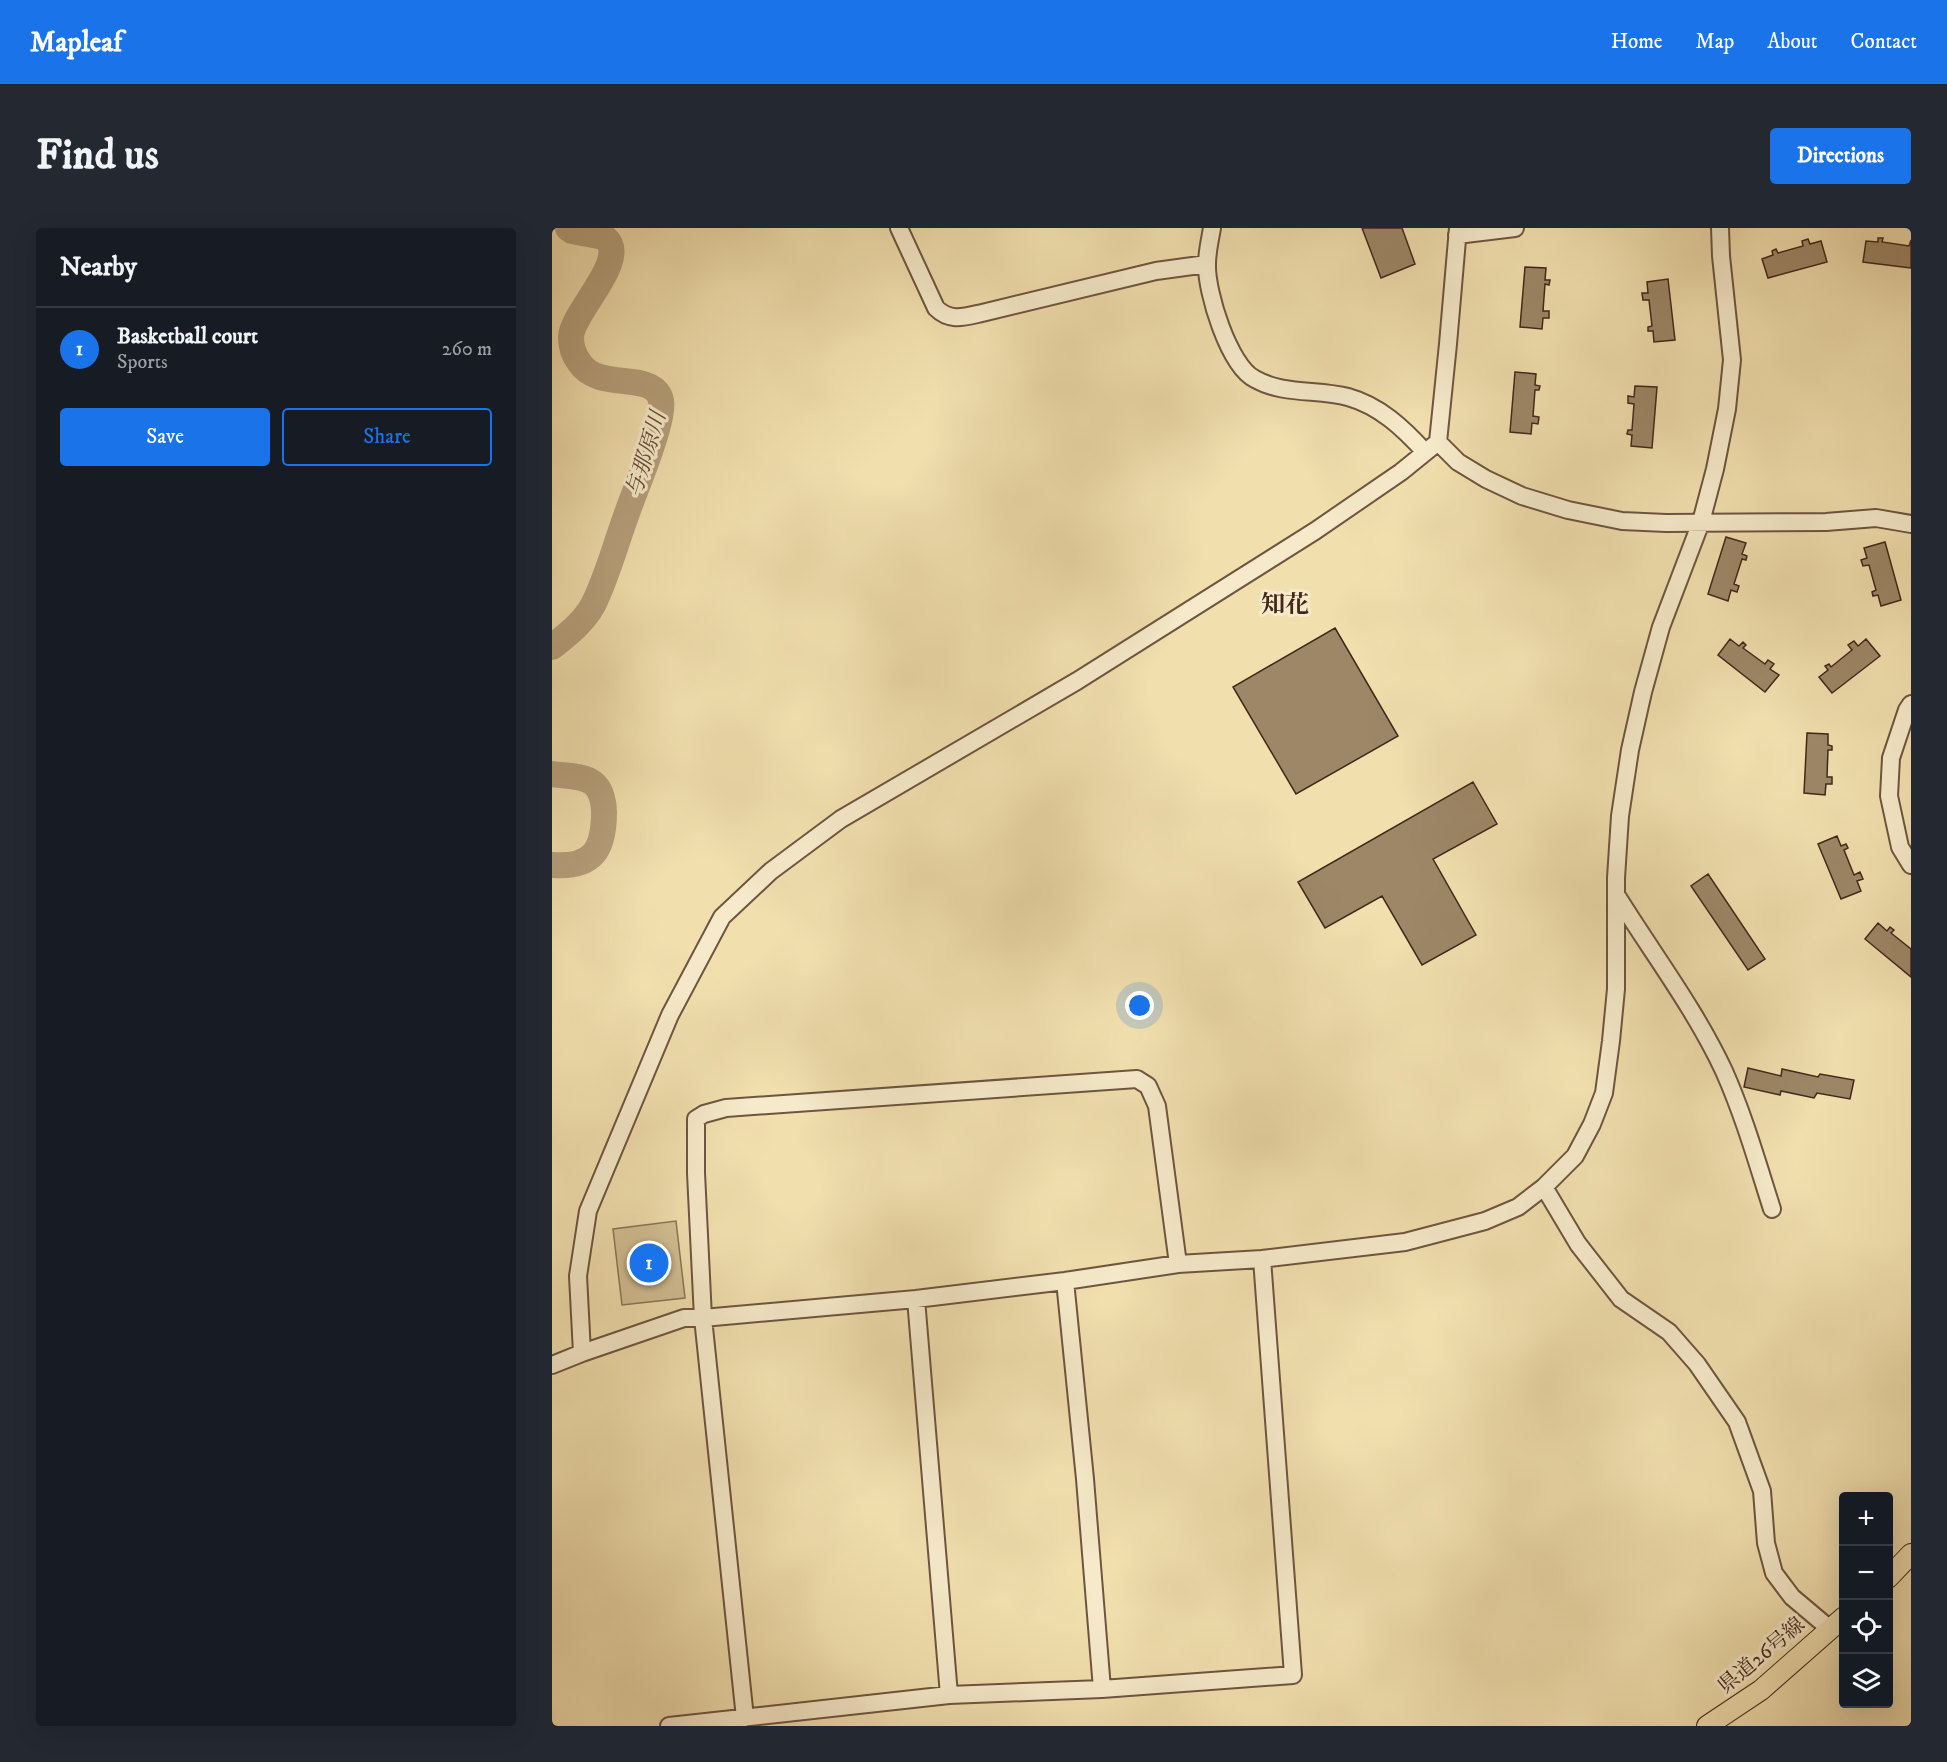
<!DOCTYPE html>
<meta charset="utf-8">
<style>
:root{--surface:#171b24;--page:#242831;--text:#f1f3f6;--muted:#9ea1a6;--line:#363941;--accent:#1a73e8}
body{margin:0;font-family:"IM FELL DW Pica","Noto Serif JP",serif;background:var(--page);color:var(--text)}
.controls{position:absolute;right:18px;bottom:18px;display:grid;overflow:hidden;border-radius:6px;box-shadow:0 6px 24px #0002}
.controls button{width:54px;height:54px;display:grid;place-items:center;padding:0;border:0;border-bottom:2px solid var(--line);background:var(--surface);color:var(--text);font:30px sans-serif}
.you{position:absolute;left:588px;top:778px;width:21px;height:21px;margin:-15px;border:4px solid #fff;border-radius:50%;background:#1a73e8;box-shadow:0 0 0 9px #1a73e833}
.badge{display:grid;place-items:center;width:39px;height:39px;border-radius:50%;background:var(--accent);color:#fff;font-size:20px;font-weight:700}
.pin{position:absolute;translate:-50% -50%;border:3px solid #fff;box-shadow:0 2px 6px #0006}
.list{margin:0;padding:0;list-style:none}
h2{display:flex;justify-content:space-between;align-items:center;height:78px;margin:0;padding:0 24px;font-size:26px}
h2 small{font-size:20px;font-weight:400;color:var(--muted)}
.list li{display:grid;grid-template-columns:39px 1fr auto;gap:18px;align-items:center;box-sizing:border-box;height:84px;padding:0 24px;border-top:2px solid var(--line)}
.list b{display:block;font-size:22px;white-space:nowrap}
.list p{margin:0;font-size:20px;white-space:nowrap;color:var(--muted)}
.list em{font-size:20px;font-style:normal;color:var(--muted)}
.actions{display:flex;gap:12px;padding:18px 24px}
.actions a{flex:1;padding:14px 0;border:2px solid var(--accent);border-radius:6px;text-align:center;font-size:21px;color:var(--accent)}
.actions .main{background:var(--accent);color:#fff}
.icon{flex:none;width:33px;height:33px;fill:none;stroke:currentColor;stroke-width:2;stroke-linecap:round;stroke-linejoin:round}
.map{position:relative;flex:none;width:1359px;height:1498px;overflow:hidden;border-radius:6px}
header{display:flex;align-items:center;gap:36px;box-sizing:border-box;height:84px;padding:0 30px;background:var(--accent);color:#fff}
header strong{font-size:28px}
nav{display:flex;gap:33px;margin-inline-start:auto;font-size:21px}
.intro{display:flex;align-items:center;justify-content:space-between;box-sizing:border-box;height:144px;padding:0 36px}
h1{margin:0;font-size:42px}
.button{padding:15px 27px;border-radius:6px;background:var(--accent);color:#fff;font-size:21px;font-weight:700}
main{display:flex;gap:36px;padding:0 36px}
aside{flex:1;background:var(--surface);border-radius:6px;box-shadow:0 6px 24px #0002}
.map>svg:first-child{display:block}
.green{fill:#d3c095;stroke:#8a7458;stroke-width:1.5}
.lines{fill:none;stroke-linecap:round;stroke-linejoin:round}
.river{stroke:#b6a07c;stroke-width:26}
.building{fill:#9d8767;stroke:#42271b;stroke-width:1.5}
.minor-casing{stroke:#6e5540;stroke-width:20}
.major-casing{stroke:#42271b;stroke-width:22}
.minor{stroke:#f6eaca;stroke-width:16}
.major{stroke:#f1dfae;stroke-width:20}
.labels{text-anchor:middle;stroke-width:6;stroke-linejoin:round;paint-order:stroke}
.street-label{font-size:21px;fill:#42271b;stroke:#f6eaca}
.water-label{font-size:22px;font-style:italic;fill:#654b38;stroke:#f6eaca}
.quarter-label{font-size:24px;font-weight:bold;fill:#42271b;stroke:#f6eaca}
</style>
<header>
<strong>Mapleaf</strong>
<nav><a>Home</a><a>Map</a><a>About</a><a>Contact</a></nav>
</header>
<div class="intro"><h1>Find us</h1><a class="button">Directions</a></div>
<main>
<aside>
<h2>Nearby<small></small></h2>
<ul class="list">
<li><span class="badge">1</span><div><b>Basketball court</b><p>Sports</p></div><em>260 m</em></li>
</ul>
<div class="actions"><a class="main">Save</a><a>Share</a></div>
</aside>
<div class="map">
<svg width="1359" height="1498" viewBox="0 0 1359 1498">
<rect width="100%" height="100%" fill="#f1dfae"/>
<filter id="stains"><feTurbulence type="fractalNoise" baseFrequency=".00333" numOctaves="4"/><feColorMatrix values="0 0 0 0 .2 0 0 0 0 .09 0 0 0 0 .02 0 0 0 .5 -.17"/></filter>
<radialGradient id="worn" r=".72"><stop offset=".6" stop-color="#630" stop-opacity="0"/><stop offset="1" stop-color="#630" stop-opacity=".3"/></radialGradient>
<path class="green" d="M124,993L133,1070L70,1077L61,1001Z"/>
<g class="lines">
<path class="river" d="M0,419C15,407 31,395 41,377C55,349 63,318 74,288C85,256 101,223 108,189C109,182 111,174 107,167C95,144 45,163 27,134C21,126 19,119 19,109C20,83 80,30 52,9L20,3L16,0
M0,546C12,548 31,547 41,555C49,561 52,574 52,584C52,622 41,640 0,637"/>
</g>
<path class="building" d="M810,0H850L863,36L829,50Z
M1326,10H1331L1330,14L1357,18L1359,12V40L1311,34L1314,13L1326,14Z
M1256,11L1258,16L1269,13L1275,34L1216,50L1210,31L1221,27L1220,23L1224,21L1226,25L1251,18L1250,13Z
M973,39L994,40L993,52H998L997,57L993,56L991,83H997V90H991L990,101L968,99Z
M1116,51L1123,112L1102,114L1101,103H1096V99L1100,98L1097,72H1091L1090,65H1096L1095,54Z
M963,144L984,146L983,157L988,158L987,162H983L981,188L987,189L986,196L980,195L979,206L958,204Z
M1083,158L1105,159L1100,220L1079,218L1080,207L1075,206L1076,202H1080L1082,176L1076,175V168L1082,169Z
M1174,309L1194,315L1190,326L1195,328L1194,332L1190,331L1182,356L1187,358L1185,364L1179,362L1176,373L1156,366Z
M1333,314L1349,372L1329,378L1326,367L1321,368L1320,364L1324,362L1317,337L1311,338L1309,332L1315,330L1312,320Z
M783,400L846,508L744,566L681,459Z
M1178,411L1187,418L1191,414L1194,417L1191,420L1213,436L1216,432L1222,436L1218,441L1227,447L1213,464L1166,427Z
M1314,411L1328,428L1280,465L1267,449L1276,442L1273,438L1277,436L1279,439L1300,422L1296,417L1302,413L1306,418Z
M1255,505L1276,506V517L1280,518V522H1276L1275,549H1280V556H1274L1273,567L1252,565Z
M921,554L945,596L881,631L924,707L870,737L830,668L773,700L746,654Z
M1285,608L1289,618L1294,616L1296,620L1292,622L1302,647L1308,644L1311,651L1305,653L1309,663L1289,671L1266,616Z
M1156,646L1213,731L1196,742L1139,658Z
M1326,695L1335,703L1338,699L1342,702L1339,705L1359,721V749L1313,711Z
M1196,840L1229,848L1230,841L1266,849L1268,846L1302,852L1298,871L1265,865L1262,870L1229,863L1228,867L1192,859Z"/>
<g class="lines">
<g class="minor-casing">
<path id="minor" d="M347,0L384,80C398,94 412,89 430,85L604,43L655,36
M660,0C658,12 655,24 655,36C654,64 677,138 703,151C731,167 766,161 796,169C828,178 851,200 873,224
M905,7L963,0
M886,214L906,234L934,251L970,268L1016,282L1070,293L1114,295L1274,294L1324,290L1359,296
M1359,476L1355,482L1339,530L1337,568L1348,619L1359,637
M1065,668C1101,726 1143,781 1172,843C1192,888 1205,934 1220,981
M992,959L1026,1016L1069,1071L1117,1104L1145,1136L1185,1194L1210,1263L1214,1315L1222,1345L1240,1369L1278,1401
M513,1053L533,1251L550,1461
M364,1071L397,1467
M30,1125L26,1048L36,983L118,787L170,689L219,643L289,591L525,453L763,303L849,244L886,214L896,116L906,0
M0,1137L30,1125L132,1090H151L364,1071L513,1053L626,1036L710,1031L853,1014L933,993L966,979L992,959L1023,928L1040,896L1052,865L1059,813L1064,761V650L1068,588L1078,522L1091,464L1109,399L1149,294L1163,241L1175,181L1180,132L1169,28L1168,0
M193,1490L151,1090L144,945V891L152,886L174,880L585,851L596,858L605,878L626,1036
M117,1498L397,1467L550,1461L741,1447L710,1031"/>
</g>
<g class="major-casing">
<path id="major" d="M1336,1350L1359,1326
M1155,1498L1209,1462L1292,1389"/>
</g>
<use href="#minor" class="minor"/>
<use href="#major" class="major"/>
</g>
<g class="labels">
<g class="street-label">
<text transform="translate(1209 1427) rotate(-40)" y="7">県道26号線</text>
</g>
<g class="water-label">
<text transform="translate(93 226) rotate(-73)" y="8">与那原川</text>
</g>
<g class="quarter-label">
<text x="733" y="384">知花</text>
</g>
</g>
<rect width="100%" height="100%" filter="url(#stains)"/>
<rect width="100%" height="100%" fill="url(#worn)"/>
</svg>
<div class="controls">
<button>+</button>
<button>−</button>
<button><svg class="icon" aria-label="locate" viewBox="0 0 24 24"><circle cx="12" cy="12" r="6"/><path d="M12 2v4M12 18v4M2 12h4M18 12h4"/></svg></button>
<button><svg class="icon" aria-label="layers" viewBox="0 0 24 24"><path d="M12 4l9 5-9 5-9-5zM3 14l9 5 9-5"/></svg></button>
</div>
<div class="you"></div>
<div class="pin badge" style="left:97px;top:1035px">1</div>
</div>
</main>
